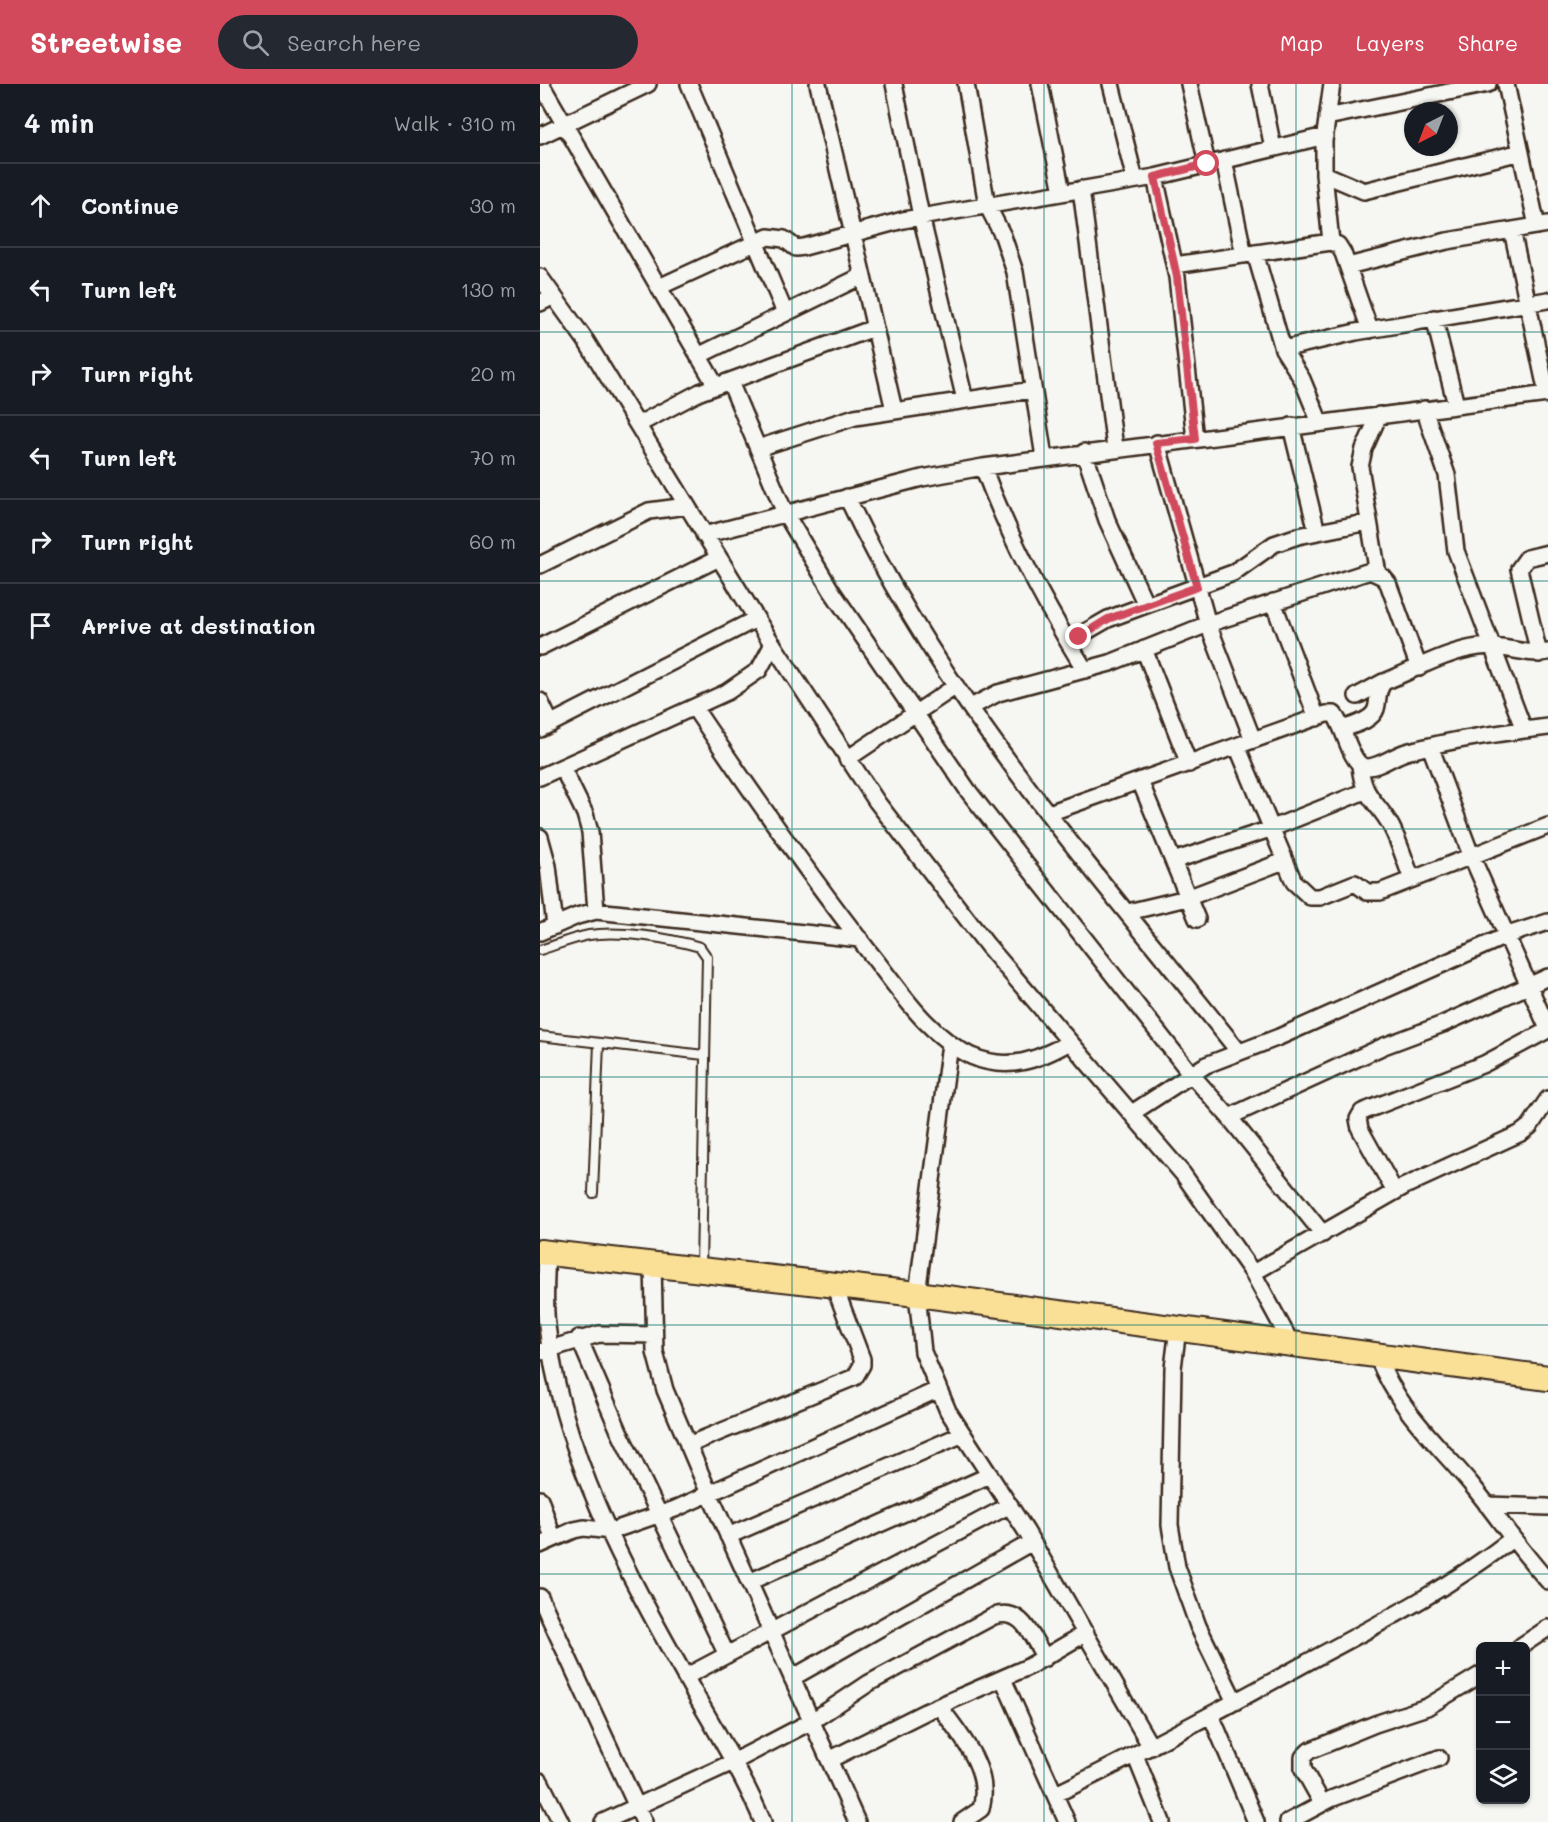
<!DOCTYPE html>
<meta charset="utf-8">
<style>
:root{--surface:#171b24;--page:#242831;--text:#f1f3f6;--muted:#9ea1a6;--line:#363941;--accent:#d1495b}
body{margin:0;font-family:Mali,sans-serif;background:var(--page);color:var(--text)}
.controls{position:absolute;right:18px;bottom:18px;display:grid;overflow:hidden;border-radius:9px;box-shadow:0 2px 4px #0004}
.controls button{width:54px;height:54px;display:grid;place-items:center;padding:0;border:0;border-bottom:2px solid var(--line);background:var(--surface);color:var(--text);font:30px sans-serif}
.compass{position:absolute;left:864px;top:18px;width:54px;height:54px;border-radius:50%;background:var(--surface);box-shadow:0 2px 4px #0004;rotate:222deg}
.stop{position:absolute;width:18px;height:18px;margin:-14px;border:4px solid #d1495b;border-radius:50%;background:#fff}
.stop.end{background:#d1495b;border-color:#fff;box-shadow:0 2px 6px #0008}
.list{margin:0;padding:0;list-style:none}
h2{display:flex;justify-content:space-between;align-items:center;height:78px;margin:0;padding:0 24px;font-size:26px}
h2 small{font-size:20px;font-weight:400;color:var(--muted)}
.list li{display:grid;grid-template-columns:39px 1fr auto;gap:18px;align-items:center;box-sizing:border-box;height:84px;padding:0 24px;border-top:2px solid var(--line)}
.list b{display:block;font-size:22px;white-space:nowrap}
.list em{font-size:20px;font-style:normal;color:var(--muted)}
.icon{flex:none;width:33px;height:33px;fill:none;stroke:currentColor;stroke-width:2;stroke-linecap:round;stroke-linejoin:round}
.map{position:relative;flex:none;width:1008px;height:1738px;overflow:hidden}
header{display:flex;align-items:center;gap:36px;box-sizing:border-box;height:84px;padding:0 30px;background:var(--accent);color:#fff}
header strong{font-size:28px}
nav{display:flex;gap:33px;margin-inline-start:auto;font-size:21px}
.search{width:420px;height:54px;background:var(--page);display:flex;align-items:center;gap:15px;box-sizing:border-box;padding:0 21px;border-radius:33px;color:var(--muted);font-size:22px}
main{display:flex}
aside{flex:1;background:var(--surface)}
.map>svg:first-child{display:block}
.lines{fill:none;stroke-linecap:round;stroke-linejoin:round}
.service-casing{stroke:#3b2a1e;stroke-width:12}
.minor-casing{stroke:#3b2a1e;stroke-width:20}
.trunk-casing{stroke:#3b2a1e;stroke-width:28}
.service{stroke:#f6f6f2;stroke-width:8}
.minor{stroke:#f6f6f2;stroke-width:15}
.trunk{stroke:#fadf96;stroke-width:24}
.route{stroke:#d1495b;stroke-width:8}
.grid{fill:none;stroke:#0f766e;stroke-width:1.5;stroke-opacity:0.55}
</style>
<header>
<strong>Streetwise</strong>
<div class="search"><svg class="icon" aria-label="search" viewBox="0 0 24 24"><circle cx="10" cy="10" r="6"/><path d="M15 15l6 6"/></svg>Search here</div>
<nav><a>Map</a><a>Layers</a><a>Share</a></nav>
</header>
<main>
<aside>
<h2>4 min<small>Walk · 310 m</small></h2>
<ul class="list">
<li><svg class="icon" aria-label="ahead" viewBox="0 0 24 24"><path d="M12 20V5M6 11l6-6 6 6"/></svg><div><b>Continue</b></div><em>30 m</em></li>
<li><svg class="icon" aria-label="left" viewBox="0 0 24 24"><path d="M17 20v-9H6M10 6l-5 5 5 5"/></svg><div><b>Turn left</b></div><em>130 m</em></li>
<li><svg class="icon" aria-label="right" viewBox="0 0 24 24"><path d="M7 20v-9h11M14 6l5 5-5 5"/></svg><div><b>Turn right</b></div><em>20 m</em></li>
<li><svg class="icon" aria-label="left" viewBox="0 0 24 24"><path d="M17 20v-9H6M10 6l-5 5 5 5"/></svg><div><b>Turn left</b></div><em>70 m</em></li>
<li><svg class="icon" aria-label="right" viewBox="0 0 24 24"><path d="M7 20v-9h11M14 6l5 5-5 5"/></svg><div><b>Turn right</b></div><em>60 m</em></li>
<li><svg class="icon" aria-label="arrive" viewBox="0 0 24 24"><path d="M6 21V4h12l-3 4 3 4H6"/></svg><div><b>Arrive at destination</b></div></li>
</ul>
</aside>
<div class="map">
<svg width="1008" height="1738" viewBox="0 0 1008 1738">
<rect width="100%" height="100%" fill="#f6f6f2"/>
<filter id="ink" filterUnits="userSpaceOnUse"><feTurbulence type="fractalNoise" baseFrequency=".0167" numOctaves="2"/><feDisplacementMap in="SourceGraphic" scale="12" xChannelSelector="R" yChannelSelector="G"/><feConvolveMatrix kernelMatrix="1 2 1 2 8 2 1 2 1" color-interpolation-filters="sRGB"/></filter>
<g filter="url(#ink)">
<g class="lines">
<g class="service-casing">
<path id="service" d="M0,866C16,861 33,854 49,851C80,846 129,854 160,863L167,873L161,1183
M0,952L164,971
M53,1109L59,959"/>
</g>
<g class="minor-casing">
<path id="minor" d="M1,0L176,302
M149,0L245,229
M278,0L354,326
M354,0L381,132L425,316
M426,0L447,121L463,152L475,188L504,373
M500,0L522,108
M571,0L595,96
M649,0L667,80
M720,0L733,64
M966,0L997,142
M787,33L948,0
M0,52L108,0
M684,76L704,171
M784,90L824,107L981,68
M615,93L637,193L655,355
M541,105L575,364
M972,146L1007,310
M791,158L784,90V57L792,0
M715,169L743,265L762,295L780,339
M635,181L791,158L798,161L803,169L830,246
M808,182L907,157L1008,140
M0,193L46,257L224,547L337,718L447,861L643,1090L713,1189L751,1259
M119,203L228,153L244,155L256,164L264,163L363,136L615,93L785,52
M0,219L14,212
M894,234L916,321
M743,265L816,248L1008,216
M158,272L322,192
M190,298L245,429L291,506L429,708L651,990L689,1033L783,1150
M884,325L907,391L916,467L984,646
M99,340L160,308L334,244
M751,342L777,448
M617,359L668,540L713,656
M218,364L315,333L492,306
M544,368L567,436L606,521
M443,383C469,454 505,521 545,586
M307,413C403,619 559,791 699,968
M164,451L382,394L443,383L1008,310
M0,481L109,427L147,422
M838,490L820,383L824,365L839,331
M733,518L777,634
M528,558L568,535L693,489L734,460L758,452L829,438
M0,563L179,474
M604,565L649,680
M999,570L979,485L987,474L1008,469
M817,612L843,598
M0,617L11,640
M431,623L458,609L570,579L668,540L830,487L843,493L848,499L879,584
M155,625C211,708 268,790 330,869C359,905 387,951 431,972C468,988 498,976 530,958
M0,645L216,535
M803,645C813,641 832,637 836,625C839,615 836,608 844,598C874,586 907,567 939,563C963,560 984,572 1008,568
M697,662L754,798L770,813H780L815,799L827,808H840L1008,742
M890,662L931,771L1008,945
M307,675L416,602
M820,681C823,715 837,716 851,742C860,759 865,778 872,795
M22,683L45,730L50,748L56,827
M0,693L187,608L219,586L233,560
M600,697L657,835
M509,729L786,630H794C804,642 810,677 823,682C835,687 854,671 866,668C913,655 960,649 1008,643
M0,753L8,782L15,842
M633,777L730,745L825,707
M588,828L647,814L744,777
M0,848L37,832L56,827L320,855
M410,960L377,1210L383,1268L408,1327L486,1447L611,1663
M592,1029L666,981L739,953L968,851L1008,838
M689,1033L844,962L903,940L1008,893
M855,1108L820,1045L818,1035L822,1028L944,980L1008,946
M7,1168C6,1193 4,1217 7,1241C20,1366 85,1486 146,1594C172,1641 202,1688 223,1738
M113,1180L115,1268L125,1306L165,1400L317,1738
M713,1189L865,1102L981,1049L990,1042L1008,1015
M638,1244L633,1284L630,1441L637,1483L658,1542L695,1618
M39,1254L79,1347L187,1571
M0,1268L59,1250L114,1251
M837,1272C860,1328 893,1355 931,1400C957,1432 980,1466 1008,1497
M148,1361L315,1293L322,1281V1275L294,1201
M0,1415L13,1454
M947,1421L1008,1423
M188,1452L423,1350
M0,1461L34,1446L44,1444L71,1447L135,1425L397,1306
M209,1498L450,1391
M0,1513L104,1738
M981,1562L1008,1544
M145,1593L470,1421
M252,1594L492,1458
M463,1595L527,1738
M399,1622C421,1652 452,1686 441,1725L422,1738
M671,1631L716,1738
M595,1671L622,1738
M289,1676L385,1628L488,1583L546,1549
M0,1697L21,1738
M516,1710C601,1669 684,1624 766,1579C837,1541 909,1504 972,1455
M782,1719L763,1685V1673L769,1667L835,1640L887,1623L940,1591
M63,1738L193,1678L272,1637L329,1599L454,1532C483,1523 491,1552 505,1574
M748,1738L791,1715L899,1674"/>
</g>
<g class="trunk-casing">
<path id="trunk" d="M0,1168L377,1210L1008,1294"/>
</g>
<use href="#service" class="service"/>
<use href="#minor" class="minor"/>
<use href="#trunk" class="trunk"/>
</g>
</g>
<g class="lines" filter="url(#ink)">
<path class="route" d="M539,553L568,535L657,503L616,359L655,355L637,193L615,93L667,80"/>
</g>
<path class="grid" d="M252,0V1738M504,0V1738M756,0V1738M0,248H1008M0,497H1008M0,745H1008M0,993H1008M0,1241H1008M0,1490H1008"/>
</svg>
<div class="controls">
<button>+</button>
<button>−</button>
<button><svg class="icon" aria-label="layers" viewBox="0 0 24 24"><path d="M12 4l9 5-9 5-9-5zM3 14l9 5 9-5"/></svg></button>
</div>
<svg class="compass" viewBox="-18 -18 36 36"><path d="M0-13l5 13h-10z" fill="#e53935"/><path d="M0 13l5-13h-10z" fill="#9ea1a6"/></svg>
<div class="stop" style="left:667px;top:80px"></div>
<div class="stop end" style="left:539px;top:553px"></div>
</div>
</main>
